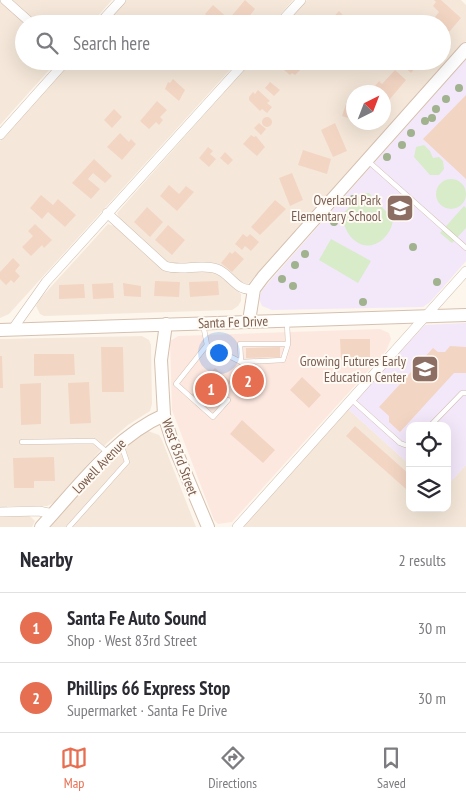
<!DOCTYPE html>
<meta charset="utf-8">
<style>
:root{--surface:#fff;--page:#f7f7f7;--text:#2b2b33;--muted:#7c7c81;--line:#e1e1e2;--accent:#e76f51}
body{margin:0;font-family:"PT Sans Narrow",sans-serif;background:var(--page);color:var(--text)}
.controls{position:absolute;right:15px;bottom:15px;display:grid;overflow:hidden;border-radius:10px;box-shadow:0 5px 20px #0002}
.controls button{width:45px;height:45px;display:grid;place-items:center;padding:0;border:0;border-bottom:1px solid var(--line);background:var(--surface);color:var(--text);font:25px sans-serif}
.compass{position:absolute;left:346px;top:85px;width:45px;height:45px;border-radius:50%;background:var(--surface);box-shadow:0 5px 20px #0002;rotate:42deg}
.you{position:absolute;left:218px;top:352px;width:18px;height:18px;margin:-12px;border:4px solid #fff;border-radius:50%;background:#1a73e8;box-shadow:0 0 0 8px #1a73e833}
.badge{display:grid;place-items:center;width:32px;height:32px;border-radius:50%;background:var(--accent);color:#fff;font-size:16px;font-weight:700}
.pin{position:absolute;translate:-50% -50%;border:2px solid #fff;box-shadow:0 1px 5px #0006}
.list{margin:0;padding:0;list-style:none}
h2{display:flex;justify-content:space-between;align-items:center;height:65px;margin:0;padding:0 20px;font-size:21px}
h2 small{font-size:16px;font-weight:400;color:var(--muted)}
.list li{display:grid;grid-template-columns:32px 1fr auto;gap:15px;align-items:center;box-sizing:border-box;height:70px;padding:0 20px;border-top:1px solid var(--line)}
.list b{display:block;font-size:19px;white-space:nowrap}
.list p{margin:0;font-size:16px;white-space:nowrap;color:var(--muted)}
.list em{font-size:16px;font-style:normal;color:var(--muted)}
.icon{flex:none;width:28px;height:28px;fill:none;stroke:currentColor;stroke-width:2;stroke-linecap:round;stroke-linejoin:round}
.map{position:relative;flex:none;width:466px;height:527px;overflow:hidden}
.search{position:absolute;background:var(--surface);box-shadow:0 5px 20px #0002;left:15px;right:15px;top:15px;height:55px;display:flex;align-items:center;gap:12px;box-sizing:border-box;padding:0 18px;border-radius:28px;color:var(--muted);font-size:19px}
.sheet{height:205px;background:var(--surface)}
nav{display:flex;justify-content:space-around;align-items:center;box-sizing:border-box;height:70px;border-top:1px solid var(--line);background:var(--surface);font-size:14px;color:var(--muted)}
nav a{display:grid;justify-items:center;gap:2px}
nav .on{color:var(--accent)}
.map>svg:first-child{display:block}
.residential{fill:#f5e8da;fill-rule:evenodd}
.commercial{fill:#fde8e0}
.education{fill:#f3e8fa}
.green{fill:#d8ecc9}
.building{fill:#f3d5c3}
.lines{fill:none;stroke-linecap:round;stroke-linejoin:round}
.lane-casing{stroke:#d1beb0;stroke-width:5.5}
.street-casing{stroke:#d1beb0;stroke-width:10}
.secondary-casing{stroke:#d6c0b0;stroke-width:14}
.lane{stroke:#fff;stroke-width:4.5}
.street{stroke:#fff;stroke-width:9}
.secondary{stroke:#fff;stroke-width:12}
.tree{fill:#a0b28e}
.labels{text-anchor:middle;stroke-width:4;stroke-linejoin:round;paint-order:stroke}
.education-label{font-size:14px;fill:#785e54;stroke:#fffaf3;text-anchor:end}
.street-label{font-size:14px;fill:#7a5c4d;stroke:#fffaf3}
</style>
<div class="map">
<svg width="466" height="527" viewBox="0 0 466 527">
<rect width="100%" height="100%" fill="#fdf6ec"/>
<path class="residential" d="M0,0H112L91,24H24V61H57L0,125Z
M126,0H293L272,24H105Z
M307,0H461L466,5V41L248,284H242L217,264L168,263L120,220L117,213L252,61H442V24H286ZM354,92H384V122H354Z
M72,61H238L9,314L0,318V141Z
M108,224L114,226L167,272H211L219,275L241,294V301L238,306L232,310L44,316L40,314L36,306L39,300Z
M142,336L149,340L151,345L152,404L150,411L128,425L107,443L53,503L47,506H7L8,515H28L32,518L35,521L32,527H0V339Z
M348,409L410,465V508H447V486L466,465V527H241Z
M148,431L159,435L162,440L196,527H49L117,452L142,433Z"/>
<path class="commercial" d="M380,329L389,333L391,339L386,351L232,522L218,524L214,520L172,410L170,341L178,336Z"/>
<path class="education" d="M466,59V261L430,302L423,307L272,310L262,306L259,299L262,290Z
M466,323V465L447,486V426H410V465L348,409L425,325Z"/>
<path class="green" d="M424,145L430,151L433,158L439,157L443,161L444,169L439,175H430L414,157L416,147Z
M436 194a15 15 0 1 1 30 0a15 15 0 1 1-30 0Z
M369,193L393,219C392,237 371,255 354,240C347,235 344,224 341,216L362,193Z
M464,206L466,208V228L452,243L440,233Z
M331,239L371,261L358,283L319,260Z"/>
<path class="building" d="M245,0L255,9L243,24H234L229,19Z
M434,0H441L461,18L449,32L435,17L439,12L433,6L436,2Z
M213,5L229,19L225,24H215L205,14Z
M339,11L349,21L347,24H317L323,17L329,22Z
M282,61H304L302,63L304,66L295,75L292,73L290,75L278,65Z
M405,61H421L411,73L402,65Z
M395,70L406,80L384,106V92L371,91L379,81L382,84Z
M173,79L185,90L179,101L165,89L168,82L170,83Z
M270,82L280,90L274,96L265,88Z
M258,90L270,101L267,103L272,107L267,113L262,109L260,111L249,100V97L253,92L255,94Z
M466,95V179L423,139Z
M157,101L167,110L160,117L163,120L159,125L156,122L149,129L140,121Z
M347,101L354,103V120L342,116Z
M114,109L122,117L112,128L104,120Z
M262 122a5 5 0 1 1 10 0a5 5 0 1 1-10 0Z
M259,123L266,129L261,135L254,128Z
M335,123L347,151L333,157L321,130Z
M120,133L129,142L131,139L136,144L122,160L107,147Z
M251,135L254,137L256,136L265,147L257,156L243,144Z
M208,147L213,151L210,154L216,159L209,167L199,158Z
M303,150L331,159L327,174L298,165Z
M225,152L233,160L228,165L220,158Z
M94,159L112,176L105,183L93,173L88,179L100,189L91,199L72,183Z
M292,173L303,200L290,206L279,178Z
M169,185L179,194L186,186L194,192L177,211L160,196Z
M41,195L53,205L58,199L76,215L65,227L48,212L42,219L30,208Z
M275,200L286,209L260,235L251,227Z
M147,207L163,222L150,237L134,222Z
M35,224L52,240L44,248L42,245L31,256L22,247L33,236L28,231Z
M168,225L185,240L172,255L155,240Z
M243,234L247,237L250,234L259,242L251,251L245,246L242,250L235,244Z
M235,251L244,259L232,272L221,263L230,252L232,254Z
M13,258L20,265L15,271L20,276L14,283L11,280L6,285L0,279V272Z
M155,281L180,282L179,297L154,296Z
M218,281L219,295L190,297L189,282Z
M113,283L114,298L93,299L92,284Z
M123,283L141,286V297L124,296Z
M84,284L85,298L59,299V285Z
M340,339H370V359L341,360Z
M450,346L466,347V373H454L400,432L389,422V416L379,407L433,348L438,352H445Z
M101,347H123L124,392H102Z
M280,347V357L246,358V348Z
M34,354H74L75,375L34,376Z
M0,356H2L3,388H0Z
M245,364L265,383L251,399L231,380Z
M215,368L231,382L206,408L191,395Z
M302,377L321,395L309,408L290,390Z
M89,382L91,423L70,424L68,383Z
M41,383V424L21,425L20,384Z
M242,420L275,450L263,463L230,434Z
M355,426L410,475V485L406,489L346,436Z
M54,457L55,481H34V488H14L13,458Z"/>
<g class="lines">
<g class="lane-casing">
<path id="lane" d="M368,161L466,248
M203,324L207,345L176,384L213,417L228,400
M207,345L241,362L283,360L288,344L287,323
M241,362L240,344H288
M352,400L400,443L405,445L410,444
M430,426L462,393H466
M22,442L94,441L108,453
M69,527L127,462L121,444"/>
</g>
<g class="street-casing">
<path id="street" d="M5,0L32,24
M99,24L121,0
M279,24L301,0
M0,135L66,61
M107,213L165,266C182,272 201,263 217,269C231,274 237,293 254,289
M12,330L46,282L246,61
M0,512L39,511L53,514
M237,527L466,271"/>
</g>
<g class="secondary-casing">
<path id="secondary" d="M249,321L254,289L263,277L466,49
M166,324L161,360L164,415L172,441L208,527
M0,330L466,315
M41,527C78,487 114,437 164,415"/>
</g>
<use href="#lane" class="lane"/>
<use href="#street" class="street"/>
<use href="#secondary" class="secondary"/>
</g>
<g class="tree">
<circle cx="459" cy="88" r="4"/>
<circle cx="446" cy="99" r="4"/>
<circle cx="436" cy="109" r="4"/>
<circle cx="432" cy="118" r="4"/>
<circle cx="425" cy="121" r="4"/>
<circle cx="411" cy="133" r="4"/>
<circle cx="402" cy="145" r="4"/>
<circle cx="387" cy="157" r="4"/>
<circle cx="353" cy="199" r="4"/>
<circle cx="334" cy="222" r="4"/>
<circle cx="413" cy="247" r="4"/>
<circle cx="305" cy="254" r="4"/>
<circle cx="295" cy="265" r="4"/>
<circle cx="282" cy="279" r="4"/>
<circle cx="437" cy="282" r="4"/>
<circle cx="293" cy="286" r="4"/>
<circle cx="363" cy="302" r="4"/>
</g>
<defs>
<g id="school-square" transform="scale(1.4375)"><rect x="-9" y="-9" width="18" height="18" rx="4" fill="#8d6e63" stroke="#fffaf3"/><path d="M0-5L7-2L0 1L-7-2ZM-4 1L0 2.5L4 1V4Q0 6-4 4Z" fill="#fff"/></g>
</defs>
<g fill-rule="evenodd">
<use href="#school-square" x="400" y="208"/>
<use href="#school-square" x="425" y="369"/>
</g>
<g class="labels">
<g class="education-label">
<text x="381" y="205">Overland Park<tspan x="381" dy="16">Elementary School</tspan></text>
<text x="406" y="366">Growing Futures Early<tspan x="406" dy="16">Education Center</tspan></text>
</g>
<g class="street-label">
<text transform="translate(233 322) rotate(-2)" y="5">Santa Fe Drive</text>
<text transform="translate(180 457) rotate(70)" y="5">West 83rd Street</text>
<text transform="translate(99 466) rotate(-46)" y="5">Lowell Avenue</text>
</g>
</g>
</svg>
<div class="controls">
<button><svg class="icon" aria-label="locate" viewBox="0 0 24 24"><circle cx="12" cy="12" r="6"/><path d="M12 2v4M12 18v4M2 12h4M18 12h4"/></svg></button>
<button><svg class="icon" aria-label="layers" viewBox="0 0 24 24"><path d="M12 4l9 5-9 5-9-5zM3 14l9 5 9-5"/></svg></button>
</div>
<svg class="compass" viewBox="-18 -18 36 36"><path d="M0-13l5 13h-10z" fill="#e53935"/><path d="M0 13l5-13h-10z" fill="#7c7c81"/></svg>
<div class="you"></div>
<div class="pin badge" style="left:211px;top:389px">1</div>
<div class="pin badge" style="left:248px;top:381px">2</div>
<div class="search"><svg class="icon" aria-label="search" viewBox="0 0 24 24"><circle cx="10" cy="10" r="6"/><path d="M15 15l6 6"/></svg>Search here</div>
</div>
<section class="sheet">
<h2>Nearby<small>2 results</small></h2>
<ul class="list">
<li><span class="badge">1</span><div><b>Santa Fe Auto Sound</b><p>Shop · West 83rd Street</p></div><em>30 m</em></li>
<li><span class="badge">2</span><div><b>Phillips 66 Express Stop</b><p>Supermarket · Santa Fe Drive</p></div><em>30 m</em></li>
</ul>
</section>
<nav>
<a class="on"><svg class="icon" aria-label="map" viewBox="0 0 24 24"><path d="M3 6l6-2 6 2 6-2v14l-6 2-6-2-6 2zM9 4v14M15 6v14"/></svg>Map</a>
<a><svg class="icon" aria-label="directions" viewBox="0 0 24 24"><path d="M12 3l9 9-9 9-9-9zM9 14v-3h6M13 9l2 2-2 2"/></svg>Directions</a>
<a><svg class="icon" aria-label="saved" viewBox="0 0 24 24"><path d="M7 4h10v16l-5-4-5 4z"/></svg>Saved</a>
</nav>
